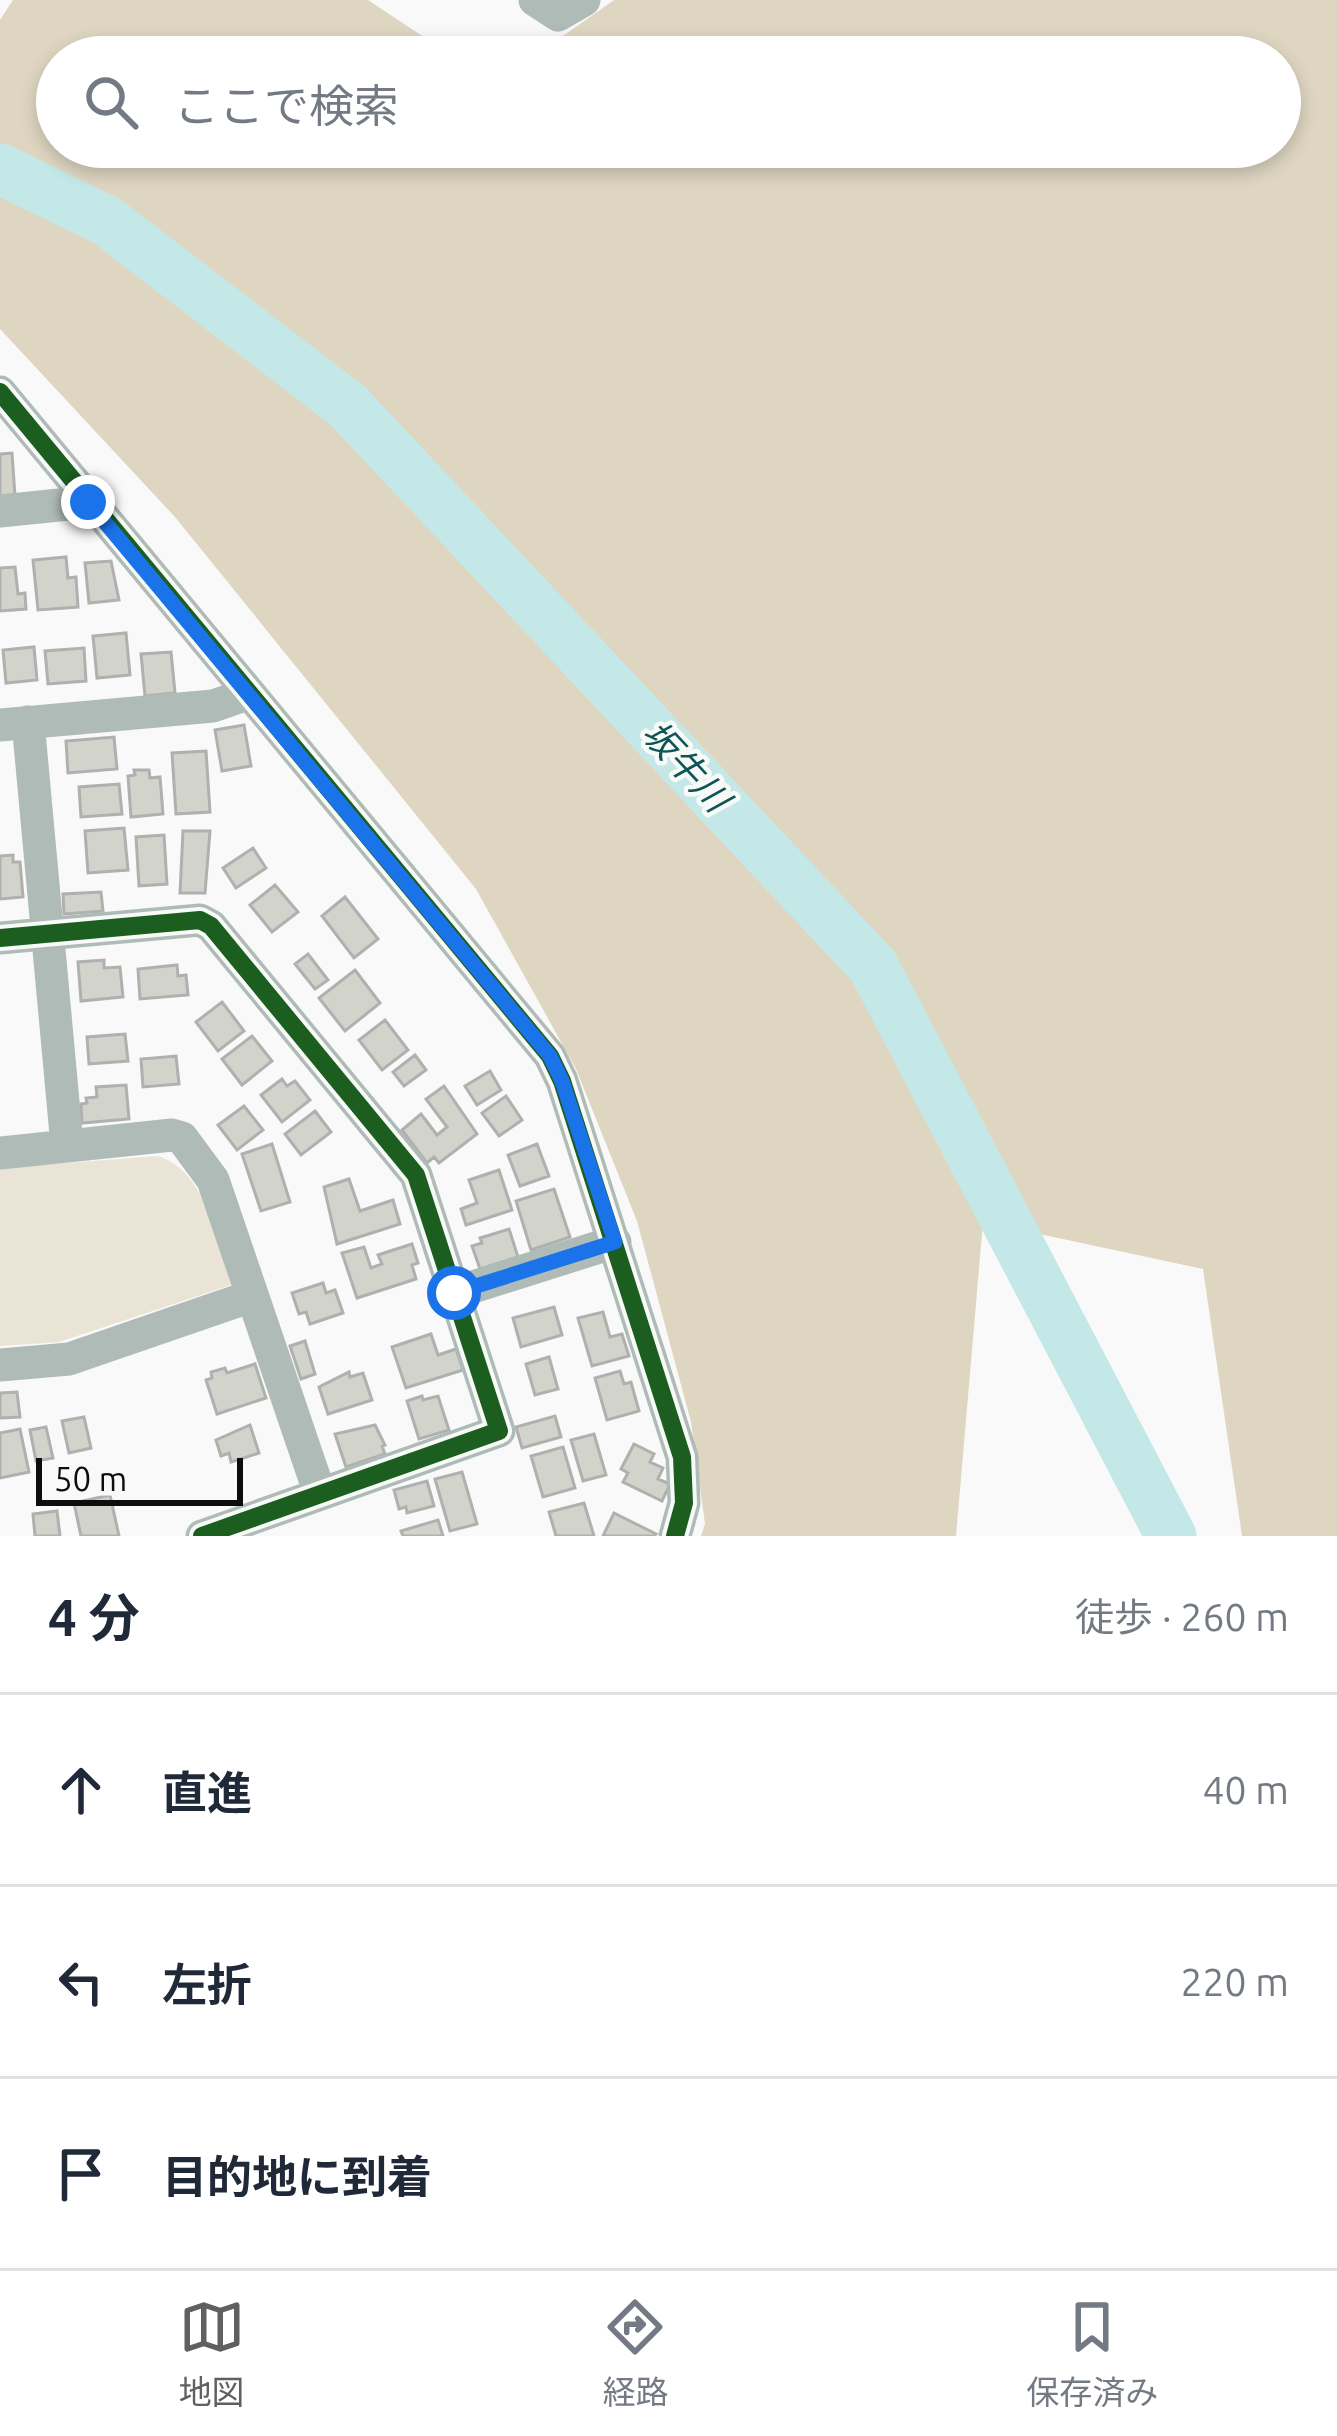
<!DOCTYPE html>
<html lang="ja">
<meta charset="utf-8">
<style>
:root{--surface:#fff;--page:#f2f2f3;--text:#1f2937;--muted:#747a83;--line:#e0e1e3;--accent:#5f605f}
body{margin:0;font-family:Ubuntu,"Noto Sans JP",sans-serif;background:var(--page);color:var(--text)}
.scale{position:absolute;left:36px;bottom:30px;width:207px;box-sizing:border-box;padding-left:12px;border:6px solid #0c0d0c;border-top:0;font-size:33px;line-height:42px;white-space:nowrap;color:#0c0d0c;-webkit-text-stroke:9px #f7faf7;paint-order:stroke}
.stop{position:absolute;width:36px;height:36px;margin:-27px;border:9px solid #1a73e8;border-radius:50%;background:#fff}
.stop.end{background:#1a73e8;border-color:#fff;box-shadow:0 3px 12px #0008}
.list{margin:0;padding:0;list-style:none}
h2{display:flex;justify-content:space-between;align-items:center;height:156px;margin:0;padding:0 48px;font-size:51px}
h2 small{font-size:39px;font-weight:400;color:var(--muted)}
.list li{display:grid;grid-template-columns:78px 1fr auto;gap:36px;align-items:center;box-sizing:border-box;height:192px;padding:0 48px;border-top:3px solid var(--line)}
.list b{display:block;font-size:45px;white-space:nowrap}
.list em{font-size:39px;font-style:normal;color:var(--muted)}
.icon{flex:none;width:66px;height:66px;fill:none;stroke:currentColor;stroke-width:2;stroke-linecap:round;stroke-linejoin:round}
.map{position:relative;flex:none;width:1337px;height:1536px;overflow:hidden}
.search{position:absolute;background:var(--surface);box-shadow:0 6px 18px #0003;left:36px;right:36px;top:36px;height:132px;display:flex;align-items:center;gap:30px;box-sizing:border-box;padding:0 42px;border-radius:66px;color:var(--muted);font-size:45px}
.sheet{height:732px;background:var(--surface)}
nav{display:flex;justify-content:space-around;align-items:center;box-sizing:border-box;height:168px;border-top:3px solid var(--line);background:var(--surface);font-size:33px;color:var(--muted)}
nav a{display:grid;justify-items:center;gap:6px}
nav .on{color:var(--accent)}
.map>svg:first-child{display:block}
.green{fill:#eae4d6}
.forest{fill:#dfd6c2}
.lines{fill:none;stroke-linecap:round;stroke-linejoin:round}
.river{stroke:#c4e8e7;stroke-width:51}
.building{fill:#d2d3cb;stroke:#afb0af;stroke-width:3}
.minor{stroke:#afbbb7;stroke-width:33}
.cycleway-casing{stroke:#f7faf7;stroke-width:26}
.cycleway{stroke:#1b5e20;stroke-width:18}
.route{stroke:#1a73e8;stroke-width:15}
.labels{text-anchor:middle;stroke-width:9;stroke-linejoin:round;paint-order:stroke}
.water-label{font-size:36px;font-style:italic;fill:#0d5557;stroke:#f7faf7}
</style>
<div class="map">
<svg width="1337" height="1536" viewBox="0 0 1337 1536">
<rect width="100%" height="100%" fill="#f8f9f8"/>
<path class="green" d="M158,1156C207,1172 217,1240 231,1285L59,1342L0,1346V1168Z"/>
<path class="forest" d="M13,0H368L454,57H57V147H1280V57H533L614,0H1337V1536H1242L1203,1269L983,1222L956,1536H701L705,1524L691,1422L637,1221L576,1069L476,889L175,517L0,329V20Z"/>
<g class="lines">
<path class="river" d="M0,169L107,221L348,406L873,966L1171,1536"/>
</g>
<path class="building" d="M12,453L15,496L0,497V454Z
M66,557L68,578L76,577L78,607L38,610L33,560Z
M111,561L119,600L89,603L85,563Z
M15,567L18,594L25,593L26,609L0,611V568Z
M126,633L130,675L97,678L93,636Z
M34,647L37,680L6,683L3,650Z
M84,648L86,681L48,684L45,651Z
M171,652L175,693L145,696L141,654Z
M244,725L251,766L222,771L215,730Z
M114,737L117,769L68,773L66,741Z
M206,751L210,812L176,814L172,753Z
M134,770H149L150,778L160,777L163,814L131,817L128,776L135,775Z
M119,784L122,814L81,817L79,787Z
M124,828L128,870L88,873L85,831Z
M183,831H210L205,893H180Z
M164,835L167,884L139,886L136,837Z
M253,848L266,868L236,888L223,868Z
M13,855V862H20L23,897L0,899V856Z
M275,885L298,912L272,932L250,905Z
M101,892L103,911L64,914L63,894Z
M345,897L378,939L354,958L322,916Z
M308,954L328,980L315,989L295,964Z
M104,960V968L120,967L123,997L81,1001L78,962Z
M177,965L178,976L186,975L188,995L140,999L138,969Z
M355,970L380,1003L345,1031L319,998Z
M222,1002L244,1031L218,1051L196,1022Z
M385,1020L408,1050L382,1070L359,1040Z
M125,1034L128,1061L89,1064L87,1037Z
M252,1036L272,1061L242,1085L222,1059Z
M415,1055L426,1070L404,1086L393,1072Z
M176,1056L179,1084L143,1087L141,1059Z
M490,1071L501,1090L477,1105L465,1086Z
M282,1079L287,1086L295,1081L310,1100L282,1122L261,1095Z
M126,1085L129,1119L82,1123L81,1104L87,1103L86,1098L97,1097L96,1087Z
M444,1086L477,1134L439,1163L434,1157L427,1163L402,1130L421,1114L437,1135L447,1127L426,1099Z
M506,1096L522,1120L499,1136L482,1113Z
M244,1106L263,1130L237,1150L218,1125Z
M315,1111L331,1132L301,1155L285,1134Z
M272,1144L290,1202L261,1211L242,1154Z
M537,1144L549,1176L520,1186L508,1155Z
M499,1170L512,1210L466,1225L461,1209L477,1203L469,1180Z
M349,1179L360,1211L393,1200L400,1224L337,1244L324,1187Z
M554,1189L570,1237L531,1250L516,1201Z
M509,1229L518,1257L480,1269L472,1246L482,1243L480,1238Z
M412,1244L418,1263L412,1265L416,1279L357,1298L342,1253L364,1247L371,1268L382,1264L378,1255Z
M323,1283L326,1293L335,1290L343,1313L310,1324L306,1312L299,1314L292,1293Z
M554,1307L562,1335L521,1347L513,1318Z
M603,1312L610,1337L622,1334L629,1356L592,1366L578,1318Z
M431,1334L438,1355L456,1349L463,1370L406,1388L392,1347Z
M305,1341L315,1374L301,1379L290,1346Z
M549,1357L558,1389L535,1395L526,1364Z
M255,1364L266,1398L217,1414L206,1380L212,1378L211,1372L225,1368L227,1373Z
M620,1371L624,1384L631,1382L639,1411L607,1420L595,1378Z
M349,1372L350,1377L363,1373L372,1400L328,1414L319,1387Z
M17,1392L20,1417L0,1418V1393Z
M422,1396L423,1400L438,1396L449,1430L419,1439L407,1401Z
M555,1416L561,1437L522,1448L516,1427Z
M84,1417L91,1448L69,1453L62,1421Z
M250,1425L259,1453L231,1462L229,1453L221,1456L216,1440Z
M375,1425L385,1445L382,1446L385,1454L346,1467L335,1434Z
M46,1427L53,1458L36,1461L30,1430Z
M20,1429L29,1472L0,1478V1433Z
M594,1434L606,1475L583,1481L571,1440Z
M634,1444L654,1454L650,1462L663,1468L658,1479L670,1484L662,1501L623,1482L628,1473L621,1469Z
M563,1447L575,1488L543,1497L531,1456Z
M462,1472L477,1524L450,1531L435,1479Z
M427,1481L434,1506L407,1513L406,1507L399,1509L394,1490Z
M110,1495L119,1536H81L74,1503Z
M584,1503L594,1536H556L549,1512Z
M57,1511L60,1536H35L33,1514Z
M614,1513L656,1534L654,1536H603Z
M438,1520L443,1536H403L401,1531Z"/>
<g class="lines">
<path class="minor" d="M535,0L558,15L584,0
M0,392L550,1056L562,1081L682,1457L684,1503L675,1536
M0,511L88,502
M28,722L67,1145
M0,725L213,706L248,694
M0,938L200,920L211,926L416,1175L499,1431L202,1536
M0,1153L172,1135L182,1138L213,1180L320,1494
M454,1293L615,1242
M0,1365L69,1359L252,1296"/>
<g class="cycleway-casing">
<path id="cycleway" d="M0,392L550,1056L562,1081L682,1457L684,1503L675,1536
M0,938L200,920L211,926L416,1175L499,1431L202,1536"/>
</g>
<use href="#cycleway" class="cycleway"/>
</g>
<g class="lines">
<path class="route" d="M88,502L550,1056L562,1081L615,1242L454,1293"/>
</g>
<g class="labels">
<g class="water-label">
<text transform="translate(686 766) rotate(47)" y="13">坂牛川</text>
</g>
</g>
</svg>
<div class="scale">50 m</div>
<div class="stop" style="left:454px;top:1293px"></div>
<div class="stop end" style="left:88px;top:502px"></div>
<div class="search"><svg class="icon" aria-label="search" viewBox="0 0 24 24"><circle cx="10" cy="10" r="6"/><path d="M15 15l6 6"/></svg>ここで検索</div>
</div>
<section class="sheet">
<h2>4 分<small>徒歩 · 260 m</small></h2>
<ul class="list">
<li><svg class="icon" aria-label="ahead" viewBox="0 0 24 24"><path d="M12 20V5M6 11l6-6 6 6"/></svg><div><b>直進</b></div><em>40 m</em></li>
<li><svg class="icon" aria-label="left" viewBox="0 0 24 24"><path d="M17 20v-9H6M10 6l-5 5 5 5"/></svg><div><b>左折</b></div><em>220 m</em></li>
<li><svg class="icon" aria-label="arrive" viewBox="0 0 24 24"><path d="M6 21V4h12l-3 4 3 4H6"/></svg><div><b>目的地に到着</b></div></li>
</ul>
</section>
<nav>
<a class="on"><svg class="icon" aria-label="map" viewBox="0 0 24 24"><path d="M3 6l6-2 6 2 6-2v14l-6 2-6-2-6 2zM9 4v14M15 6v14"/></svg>地図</a>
<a><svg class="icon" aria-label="directions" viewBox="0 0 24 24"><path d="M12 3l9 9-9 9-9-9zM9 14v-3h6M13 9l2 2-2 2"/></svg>経路</a>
<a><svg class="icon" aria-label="saved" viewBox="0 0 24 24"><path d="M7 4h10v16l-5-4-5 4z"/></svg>保存済み</a>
</nav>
